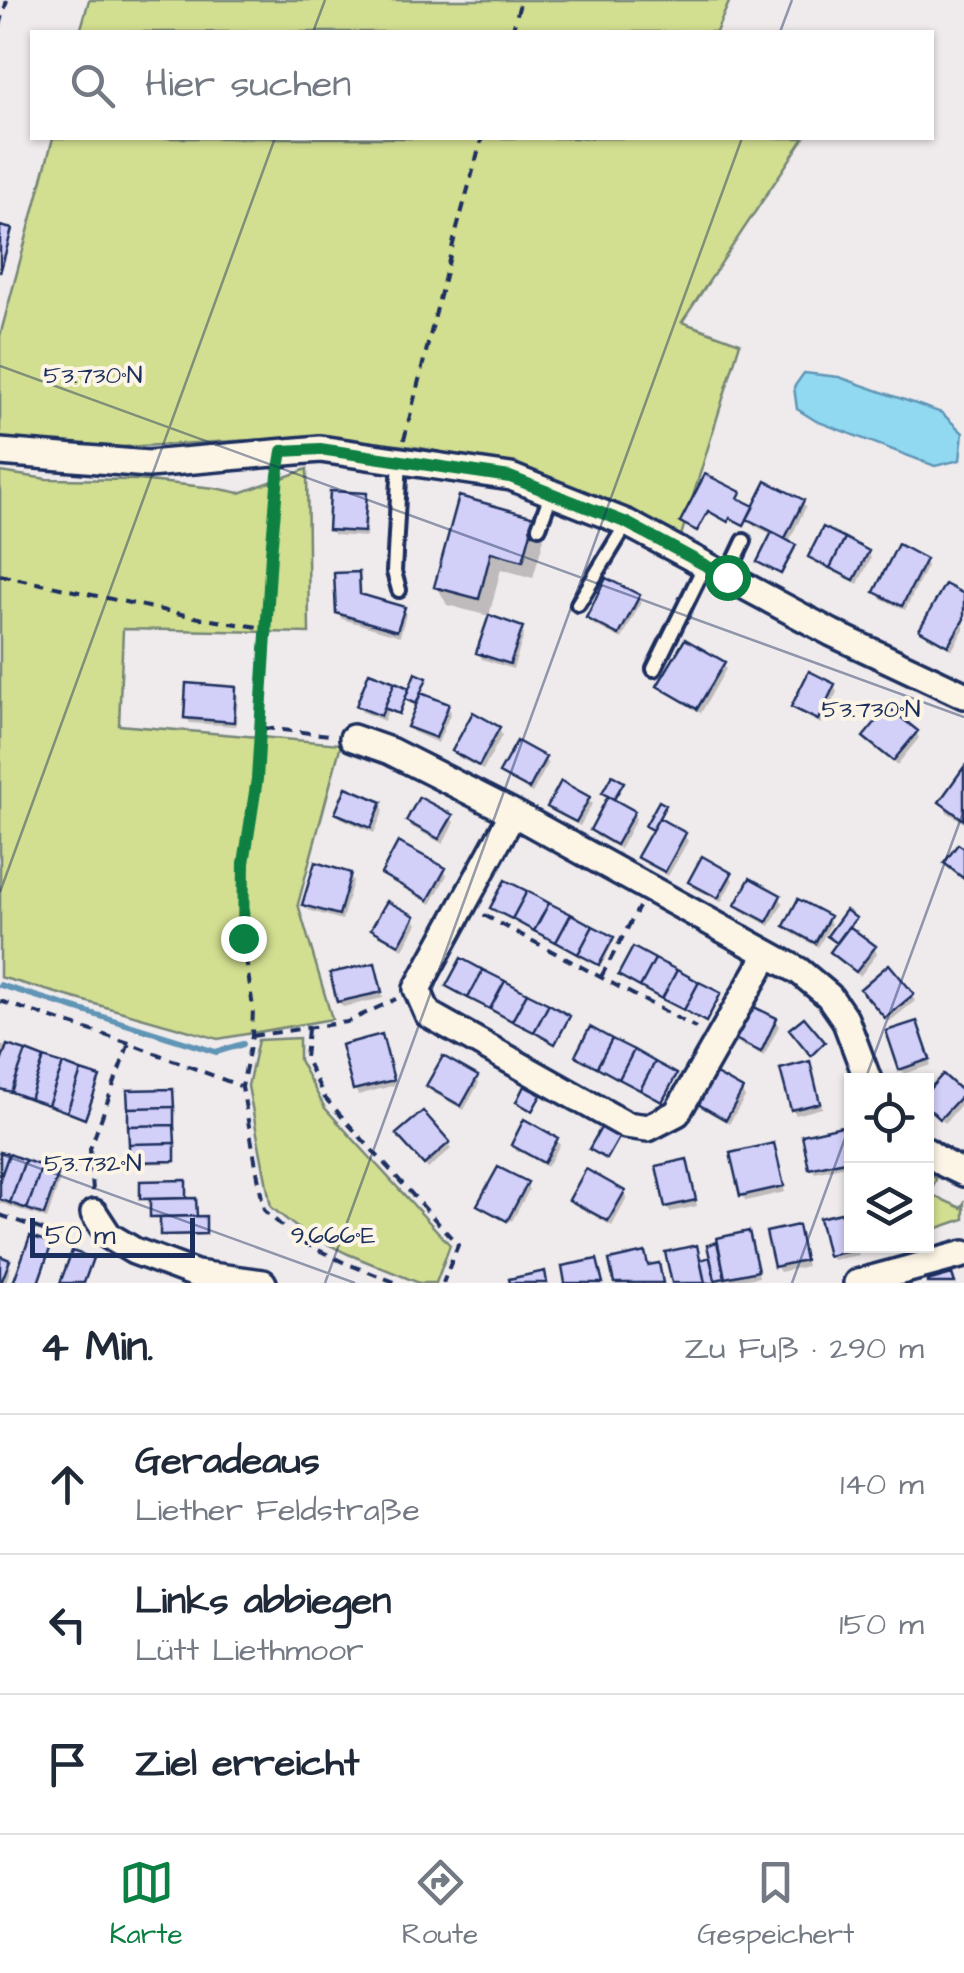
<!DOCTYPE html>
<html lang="de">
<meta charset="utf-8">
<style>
:root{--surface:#fff;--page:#f2f2f3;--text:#1f2937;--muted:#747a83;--line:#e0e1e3;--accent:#0b8043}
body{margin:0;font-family:"Architects Daughter",sans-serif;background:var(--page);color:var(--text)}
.controls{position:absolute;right:30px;bottom:30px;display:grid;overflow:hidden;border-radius:0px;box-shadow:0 2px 8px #0004}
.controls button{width:90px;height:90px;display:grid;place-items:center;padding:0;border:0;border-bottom:2px solid var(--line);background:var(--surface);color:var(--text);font:50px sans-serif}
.scale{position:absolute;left:30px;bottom:25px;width:165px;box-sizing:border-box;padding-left:10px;border:5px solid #1b2f5e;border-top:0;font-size:28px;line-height:35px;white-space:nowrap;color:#1b2f5e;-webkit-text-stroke:8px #fcf5e5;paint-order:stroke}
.stop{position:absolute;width:30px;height:30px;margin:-22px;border:8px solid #0b8043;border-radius:50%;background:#fff}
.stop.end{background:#0b8043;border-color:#fff;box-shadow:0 2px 10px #0008}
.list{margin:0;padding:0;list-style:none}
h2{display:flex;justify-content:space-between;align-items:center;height:130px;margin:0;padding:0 40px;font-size:42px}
h2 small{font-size:32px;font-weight:400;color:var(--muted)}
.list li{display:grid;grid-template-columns:65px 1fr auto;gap:30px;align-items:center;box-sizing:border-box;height:140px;padding:0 40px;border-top:2px solid var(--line)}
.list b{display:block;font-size:38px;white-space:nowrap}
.list p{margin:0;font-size:32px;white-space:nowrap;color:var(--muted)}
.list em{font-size:32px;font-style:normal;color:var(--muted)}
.icon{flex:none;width:55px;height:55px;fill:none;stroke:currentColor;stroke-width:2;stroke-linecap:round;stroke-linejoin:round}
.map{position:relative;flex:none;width:964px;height:1283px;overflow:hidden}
.search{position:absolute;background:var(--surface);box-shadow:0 2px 8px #0004;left:30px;right:30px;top:30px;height:110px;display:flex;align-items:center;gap:25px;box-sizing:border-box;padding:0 35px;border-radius:0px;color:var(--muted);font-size:38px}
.sheet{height:550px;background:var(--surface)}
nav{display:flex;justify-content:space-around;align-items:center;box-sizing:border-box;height:140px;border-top:2px solid var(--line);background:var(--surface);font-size:28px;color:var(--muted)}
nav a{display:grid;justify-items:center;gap:5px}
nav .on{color:var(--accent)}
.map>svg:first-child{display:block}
.green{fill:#d2de90;stroke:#768677;stroke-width:2.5}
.water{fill:#90d9f1;stroke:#6195b6;stroke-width:2.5}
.shadow{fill:#0003}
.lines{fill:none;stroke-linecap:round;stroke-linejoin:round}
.stream{stroke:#6195b6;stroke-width:6}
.building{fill:#d2cff8;stroke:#1b2f5e;stroke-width:2.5}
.service-casing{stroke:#1b2f5e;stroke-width:20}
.minor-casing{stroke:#1b2f5e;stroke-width:32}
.path{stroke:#1b2f5e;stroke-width:4;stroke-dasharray:10 8;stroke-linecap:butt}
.service{stroke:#fcf5e5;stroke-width:12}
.minor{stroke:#fcf5e5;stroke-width:25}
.route{stroke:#0b8043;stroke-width:12}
.ticks{fill:none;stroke:#1b2f5e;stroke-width:2.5;stroke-opacity:0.45}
.ticks-label{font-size:25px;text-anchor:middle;fill:#1b2f5e;stroke:#fcf5e5;stroke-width:8;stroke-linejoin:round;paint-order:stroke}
</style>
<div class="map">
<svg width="964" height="1283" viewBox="0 0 964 1283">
<rect width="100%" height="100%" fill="#efeaeb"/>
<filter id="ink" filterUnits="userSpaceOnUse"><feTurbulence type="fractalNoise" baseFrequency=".01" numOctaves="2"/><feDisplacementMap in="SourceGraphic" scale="20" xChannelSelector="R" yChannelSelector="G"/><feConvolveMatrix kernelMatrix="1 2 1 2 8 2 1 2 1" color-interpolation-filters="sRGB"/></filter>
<g filter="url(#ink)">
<path class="green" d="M89,0H730L716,32H80Z
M53,138H804L682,322L740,343L680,539L600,498L529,470L421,448L326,436L122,447L0,439V336Z
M307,469L309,633L123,629L119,725L341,744L298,904L332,1019L218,1039L0,977V472L47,479L138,480L215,488L240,493Z
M299,1038V1060L325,1108L450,1245L436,1283H419L348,1254L301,1231L271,1207L248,1086L258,1040Z
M926,1170L936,1179L930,1194L961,1208L964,1203V1219L932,1230L927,1212Z"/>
<path class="water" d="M804,373L839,377L942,413L963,433L960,460L935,466L816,421L797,409L794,387Z"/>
<path class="shadow" d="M739,494L738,501L755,509L802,502L806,507L788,543L796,549L782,575L761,563L773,535L753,525L749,518L745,525L731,518L729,522L709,512L698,532L683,522Z
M365,495L368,501L366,537L334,535L330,529Z
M534,519L544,538L533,578L501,569L489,616L447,605L437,586Z
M868,552L871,558L858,584L814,562L811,557Z
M924,560L927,566L905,610L880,598L877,592Z
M358,574L361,580L362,597L403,609L406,614L400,636L342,619L338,613Z
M638,597L641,602L622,639L592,624L589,618Z
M964,597V629L952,650L925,635L922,630Z
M521,629L524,635L513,669L482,659L479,653Z
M723,664L726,669L701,713L664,691L660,686Z
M371,675L411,691L425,680L420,696L447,706L451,712L438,743L413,732L410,727L418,705L405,700L399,714L388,710L384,721L362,712L358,706Z
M834,686L837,692L821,724L798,712L794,707Z
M235,689L238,695L236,726L190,723L187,718Z
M499,729L502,735L483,770L458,757L455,751Z
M916,732L919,738L897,765L870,743L866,737Z
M544,759L548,764L532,793L506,778L502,773Z
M964,771V823L947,812L942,802Z
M622,784L623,786L614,802L633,813L636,819L620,849L596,836L592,830L610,797L605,793Z
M588,799L592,804L580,826L553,812L550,807Z
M380,804L384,810L374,833L341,818L338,813Z
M664,807L665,809L659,821L684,835L688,841L668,876L643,862L640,857L654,831L649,828Z
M451,817L454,823L443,844L412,827L409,821Z
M444,870L447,875L431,904L387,879L383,874Z
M350,875L353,881L342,920L308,910L305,904Z
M730,875L733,880L721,902L694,888L691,882Z
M779,897L783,903L770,926L741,911L738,905Z
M494,910L613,939L614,941L601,966Z
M413,918L417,924L403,949L378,935L374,929Z
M828,918L831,924L818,947L790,932L786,926Z
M854,919L855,921L849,929L874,948L877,954L860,976L836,958L833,952L839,944L831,938Z
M374,966L383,998L343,1007L339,1001Z
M866,995L912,996L915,1001L889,1022Z
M776,1020L779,1026L764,1056L741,1045L738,1039Z
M919,1030L931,1065L904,1074L901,1069Z
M381,1037L395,1085L358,1095L355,1089Z
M0,1045L98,1079L86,1119L0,1089Z
M812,1070L822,1108L796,1115L793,1109Z
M476,1077L479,1083L464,1110L432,1092L429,1086Z
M741,1091L745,1097L729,1124L705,1110L701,1104Z
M173,1093L175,1163L133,1164L131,1162Z
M962,1095L964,1101L945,1123L926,1106Z
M423,1114L451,1149L428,1169L403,1140Z
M841,1129L851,1165L815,1173L812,1168Z
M556,1140L560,1145L547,1167L517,1150L513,1145Z
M773,1146L785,1192L746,1201L742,1195Z
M0,1154L57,1174L60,1180L47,1219L0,1203Z
M689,1168L697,1206L670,1212L667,1206Z
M526,1184L529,1190L512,1221L481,1205Z
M186,1185V1201L196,1203V1219L206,1221V1235L164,1237L162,1218H154L152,1200L143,1199Z
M624,1193L627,1198L612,1226L575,1205L572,1200Z
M848,1214L852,1220V1246H857L859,1255L833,1260L830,1255Z
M797,1228L807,1266L780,1272L776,1266Z
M751,1240L759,1277L731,1282L729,1279L715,1283H674L700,1262L713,1259L716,1245L722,1254Z
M0,1259L8,1262L11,1267L6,1283H0Z"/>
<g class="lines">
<path class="stream" d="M0,985L216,1052L243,1044"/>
</g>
<path class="building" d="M0,226L12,229L0,273Z
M705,474L741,492L738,498L754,506L744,525L730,518L728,522L708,511L697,531L680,522Z
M766,481L804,500L785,538L747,519Z
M330,491L367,493L364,532L328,530Z
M459,496L535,517L523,561L491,552L479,599L434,587Z
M823,527L845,538L830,568L808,557Z
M772,532L796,545L781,574L757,562Z
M845,538L869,551L854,580L830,568Z
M898,544L926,559L902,606L874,592Z
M359,572L360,594L405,607L397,631L336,613L334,573Z
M606,578L640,595L619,635L586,618Z
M945,584L964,594V619L948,646L919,630Z
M489,615L523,627L510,664L476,653Z
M685,639L725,662L697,709L657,686Z
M809,671L835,684L818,720L791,707Z
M369,672L395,682L381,716L356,706Z
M415,673L427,678L416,704L405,699Z
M395,682L409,688L399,714L384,708Z
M186,683L236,687L234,722L184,718Z
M421,693L449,704L436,738L407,727Z
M888,707L918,731L893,761L863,737Z
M473,712L500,727L479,766L452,751Z
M517,741L546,757L529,789L499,773Z
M964,767V820L939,802Z
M612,775L624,782L614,799L602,793Z
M561,781L590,797L576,822L547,807Z
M346,787L382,802L371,828L335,813Z
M608,796L635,811L616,845L590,830Z
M419,797L453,815L439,839L406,821Z
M659,801L666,805L652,830L645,826Z
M659,818L686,833L665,872L637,857Z
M398,842L446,868L428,900L381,874Z
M958,844L964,848V879L944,863Z
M702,856L732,873L718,898L688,882Z
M315,862L351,873L339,915L302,905Z
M750,878L781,895L767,922L735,905Z
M505,880L527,891L512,919L490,908Z
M527,891L549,903L534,931L512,919Z
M798,899L830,916L815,943L784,926Z
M387,901L415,916L399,945L371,929Z
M549,903L571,914L556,942L534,931Z
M846,910L856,918L837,943L827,936Z
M571,914L593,926L578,954L556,942Z
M593,926L614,937L599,965L578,954Z
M849,926L876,946L856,972L830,952Z
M633,947L655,959L640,987L618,975Z
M461,958L483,970L468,998L446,986Z
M655,959L677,970L662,999L640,987Z
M375,963L382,992L337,1002L330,973Z
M889,964L914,994L885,1018L860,989Z
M483,970L505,981L490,1009L468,998Z
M677,970L699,982L684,1010L662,999Z
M505,981L527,993L512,1021L490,1009Z
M699,982L721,993L706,1022L684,1010Z
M527,993L549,1004L534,1032L512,1021Z
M549,1004L570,1016L555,1044L534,1032Z
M752,1006L777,1018L761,1052L735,1039Z
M804,1017L825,1042L811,1056L789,1029Z
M917,1021L930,1059L899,1070L886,1031Z
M590,1027L612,1039L597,1067L575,1056Z
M382,1034L394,1080L353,1090L341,1045Z
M612,1039L634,1050L619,1079L597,1067Z
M7,1045L26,1051L11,1092L0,1089V1065Z
M634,1050L655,1062L640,1090L619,1079Z
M26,1051L44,1058L30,1099L11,1092Z
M443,1056L478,1076L461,1106L426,1086Z
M44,1058L63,1064L48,1105L30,1099Z
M810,1061L820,1103L791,1110L780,1069Z
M655,1062L677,1074L662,1102L640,1090Z
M63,1064L81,1071L67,1112L48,1105Z
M81,1071L100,1077L85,1119L67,1112Z
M716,1074L743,1089L726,1120L698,1104Z
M943,1074L964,1093L940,1119L926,1106V1093Z
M524,1086L541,1095L532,1111L516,1102Z
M173,1089L174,1107L128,1108L127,1090Z
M174,1107V1125L128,1126V1108Z
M423,1111L450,1142L424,1165L396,1134Z
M524,1119L558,1138L544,1163L511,1145Z
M174,1125L175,1143L129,1144L128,1126Z
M602,1126L620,1136L607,1159L589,1149Z
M842,1126L849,1160L809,1169L802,1135Z
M175,1143V1161L129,1162V1144Z
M774,1143L784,1186L740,1196L730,1153Z
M0,1152L9,1154L0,1179Z
M9,1154L25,1160L10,1203L0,1199V1179Z
M687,1159L696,1200L665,1207L656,1166Z
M25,1160L42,1166L27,1209L10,1203Z
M42,1166L59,1172L44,1215L27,1209Z
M498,1167L528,1182L507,1221L477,1205Z
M586,1169L625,1191L608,1221L569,1200Z
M186,1180V1198L140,1199V1181Z
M196,1198L197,1216L150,1217V1199Z
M849,1211L852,1246H857L858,1249L828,1256L819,1218Z
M206,1216V1234L160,1235V1217Z
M798,1225L805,1260L774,1267L766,1232Z
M749,1231L758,1271L725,1278L717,1238Z
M30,1236L52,1243L38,1283H13Z
M717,1242L725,1278L715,1280L707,1245Z
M697,1245L705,1283H672L665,1252Z
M72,1251L93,1258L84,1283H60Z
M645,1252L648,1265L659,1263L663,1283H614L609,1260Z
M0,1256L10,1260L1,1283H0Z
M710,1257L715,1280L716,1283H705L700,1260Z
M597,1259L603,1283H565L562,1266Z
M545,1271L547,1283H510L509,1279Z
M952,1274L955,1283H927V1281Z"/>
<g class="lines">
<g class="service-casing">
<path id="service" d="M539,527L552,492
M727,577L744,541
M399,590L394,572L400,460
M578,604L627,523
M654,669L705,565"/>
</g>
<g class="minor-casing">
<path id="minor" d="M0,452L148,464L320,449L511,477L627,523L832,633L964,695
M353,738L390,751L513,813
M767,955L677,1113L648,1128L626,1125L428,1014L417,989L513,813L799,971L829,996L845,1019L868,1080
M926,1151L945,1164L964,1173
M94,1213L109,1236L134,1251L196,1274L263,1283
M857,1283L964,1254"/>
</g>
<path class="path" d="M0,26L7,0
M512,32L521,0
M404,440L455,236L482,138
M278,474L262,728L257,779L244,863L243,938L253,1008L252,1036L242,1087L264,1210L296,1239L345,1263L397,1283
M0,575L204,619L265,628
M264,728L329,735
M484,915L696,1028
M601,977L639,907
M0,1001L129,1043L240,1086
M308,1029L305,1058L325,1098L458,1245L443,1283
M252,1036L347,1022L396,999
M93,1191L90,1149L129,1043
M0,1215L66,1238"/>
<use href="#service" class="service"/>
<use href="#minor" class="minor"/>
</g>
</g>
<g class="lines" filter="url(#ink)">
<path class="route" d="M243,938L244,863L257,779L271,554L278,475L282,451L320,449L510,477L627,523L727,577"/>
</g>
<path class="ticks" d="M313,32L325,0M780,32L792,0M0,366L964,717M0,892L275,138M865,1080L964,810M0,1154L355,1283M325,1283L742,138M792,1283L852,1119"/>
<g class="ticks-label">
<text x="93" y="383">53.730°N</text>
<text x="871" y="717">53.730°N</text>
<text x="93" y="1171">53.732°N</text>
<text x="333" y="1243">9.666°E</text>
</g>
</svg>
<div class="controls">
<button><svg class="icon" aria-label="locate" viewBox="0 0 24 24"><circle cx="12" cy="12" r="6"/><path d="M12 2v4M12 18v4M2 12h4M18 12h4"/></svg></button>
<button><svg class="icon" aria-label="layers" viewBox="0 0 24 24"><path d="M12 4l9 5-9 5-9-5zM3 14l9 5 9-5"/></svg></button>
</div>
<div class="scale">50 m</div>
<div class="stop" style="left:727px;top:577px"></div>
<div class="stop end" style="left:243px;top:938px"></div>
<div class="search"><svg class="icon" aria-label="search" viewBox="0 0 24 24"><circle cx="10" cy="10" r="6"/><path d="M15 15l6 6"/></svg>Hier suchen</div>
</div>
<section class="sheet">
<h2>4 Min.<small>Zu Fuß · 290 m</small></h2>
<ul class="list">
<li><svg class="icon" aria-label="ahead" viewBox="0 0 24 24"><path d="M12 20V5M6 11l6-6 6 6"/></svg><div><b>Geradeaus</b><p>Liether Feldstraße</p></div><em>140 m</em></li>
<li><svg class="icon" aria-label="left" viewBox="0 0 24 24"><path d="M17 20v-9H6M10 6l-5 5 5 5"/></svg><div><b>Links abbiegen</b><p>Lütt Liethmoor</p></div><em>150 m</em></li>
<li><svg class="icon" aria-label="arrive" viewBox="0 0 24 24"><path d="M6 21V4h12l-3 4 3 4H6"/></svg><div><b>Ziel erreicht</b></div></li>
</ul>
</section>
<nav>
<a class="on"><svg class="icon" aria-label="map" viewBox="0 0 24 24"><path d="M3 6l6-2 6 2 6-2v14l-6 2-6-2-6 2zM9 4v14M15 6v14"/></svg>Karte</a>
<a><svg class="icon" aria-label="directions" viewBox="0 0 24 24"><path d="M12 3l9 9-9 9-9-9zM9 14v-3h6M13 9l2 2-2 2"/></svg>Route</a>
<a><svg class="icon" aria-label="saved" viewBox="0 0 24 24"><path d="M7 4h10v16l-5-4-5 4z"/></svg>Gespeichert</a>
</nav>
